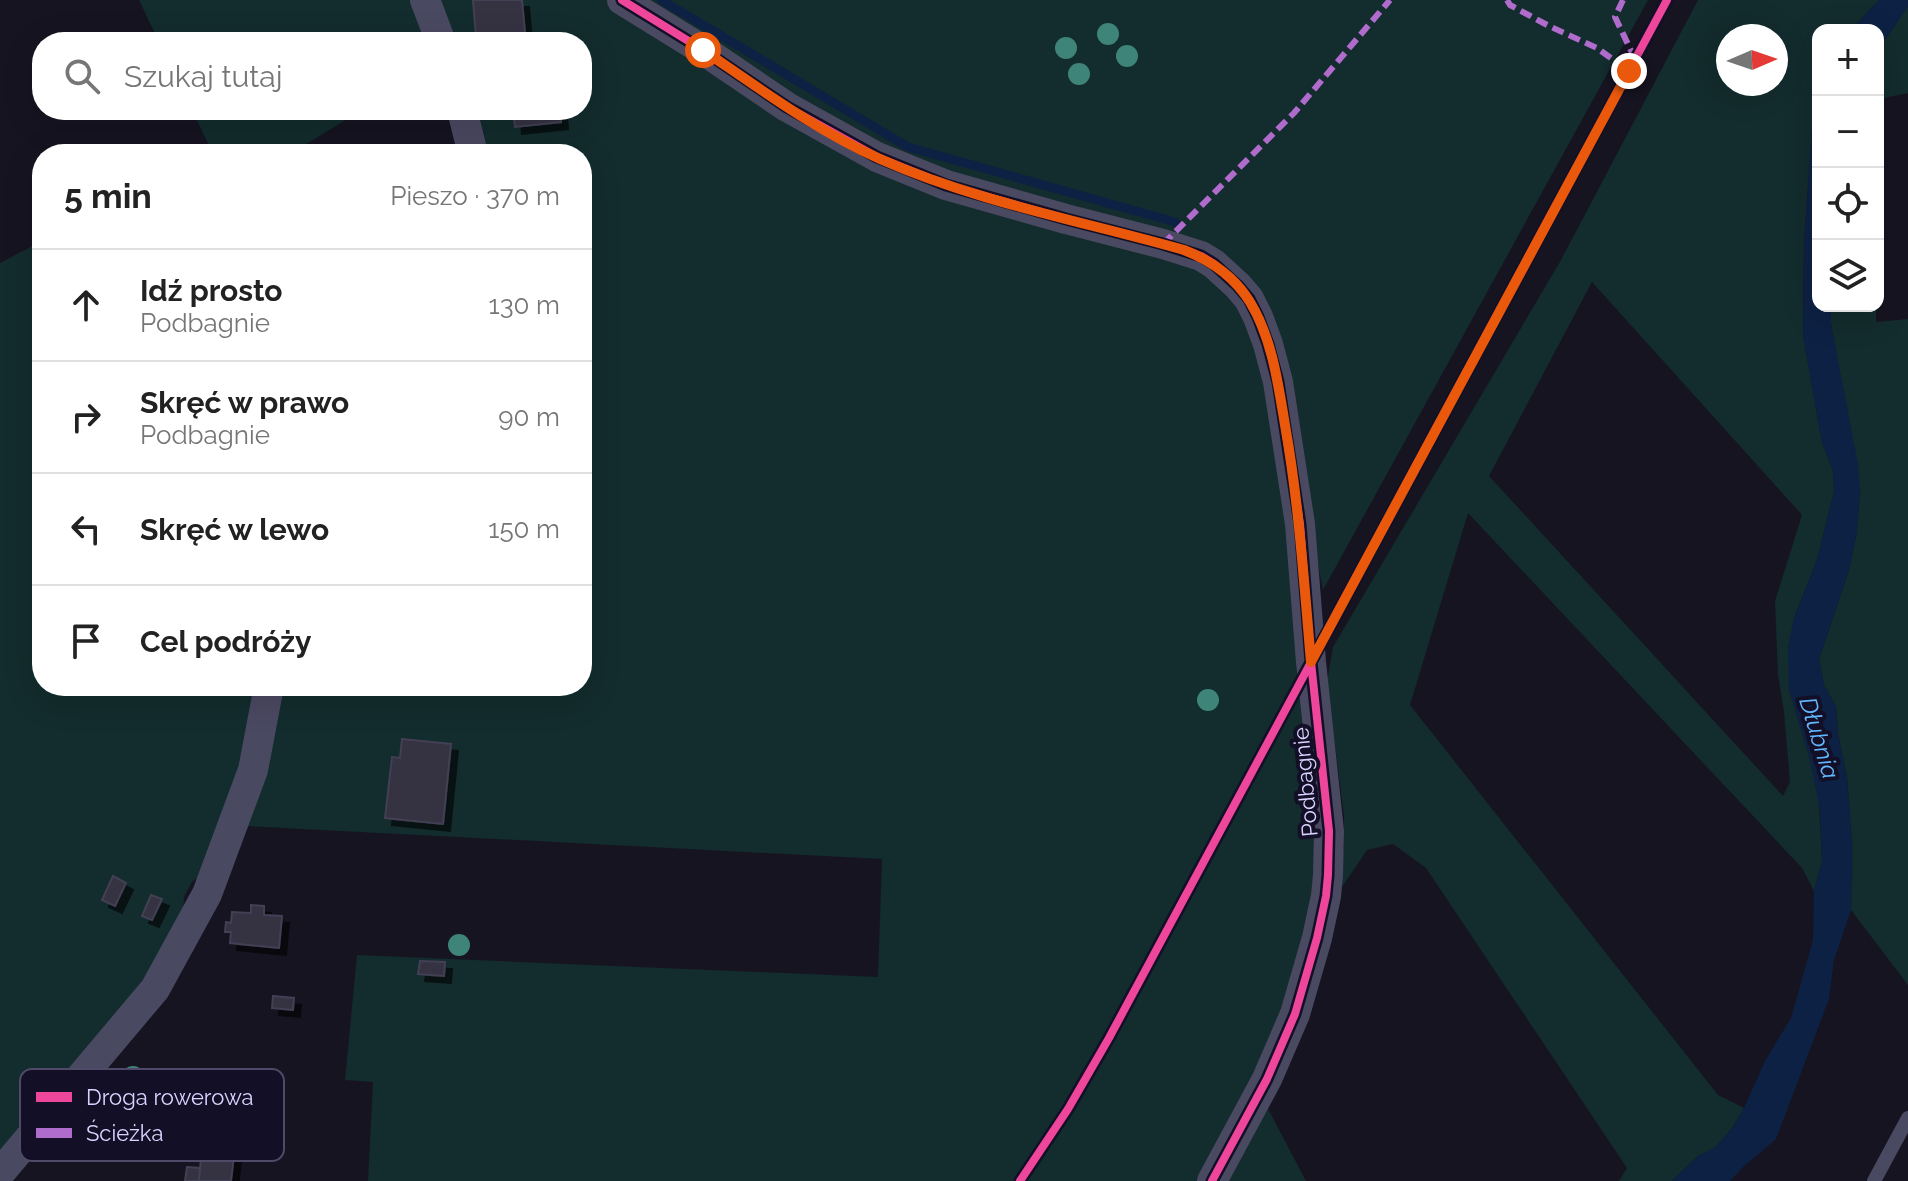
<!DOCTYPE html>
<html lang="pl">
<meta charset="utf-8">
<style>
:root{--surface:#fff;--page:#f2f2f2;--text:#222;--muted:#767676;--line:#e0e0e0}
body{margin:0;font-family:Raleway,sans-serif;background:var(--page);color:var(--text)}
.controls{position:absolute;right:24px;top:24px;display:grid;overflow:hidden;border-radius:16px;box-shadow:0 8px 32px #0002}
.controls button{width:72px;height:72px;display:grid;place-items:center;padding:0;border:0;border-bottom:2px solid var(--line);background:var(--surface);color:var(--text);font:40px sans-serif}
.compass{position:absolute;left:1716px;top:24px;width:72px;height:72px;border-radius:50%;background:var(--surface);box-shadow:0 8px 32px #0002;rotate:88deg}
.stop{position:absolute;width:24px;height:24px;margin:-18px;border:6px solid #ea580c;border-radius:50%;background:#fff}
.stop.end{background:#ea580c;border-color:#fff;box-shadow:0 2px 8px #0008}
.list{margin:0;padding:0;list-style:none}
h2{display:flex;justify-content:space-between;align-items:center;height:104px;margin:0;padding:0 32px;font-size:34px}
h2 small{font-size:26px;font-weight:400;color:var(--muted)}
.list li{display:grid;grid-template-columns:52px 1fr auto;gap:24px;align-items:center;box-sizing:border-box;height:112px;padding:0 32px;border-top:2px solid var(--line)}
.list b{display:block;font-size:30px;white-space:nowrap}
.list p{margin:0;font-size:26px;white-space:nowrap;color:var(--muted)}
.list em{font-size:26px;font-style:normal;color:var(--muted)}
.icon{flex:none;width:44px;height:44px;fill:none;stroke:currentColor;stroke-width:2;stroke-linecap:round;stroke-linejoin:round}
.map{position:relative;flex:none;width:1908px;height:1181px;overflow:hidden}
.search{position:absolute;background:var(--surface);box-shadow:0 8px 32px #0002;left:32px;top:32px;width:560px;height:88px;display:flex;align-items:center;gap:20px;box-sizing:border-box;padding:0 28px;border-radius:32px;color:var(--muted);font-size:30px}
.panel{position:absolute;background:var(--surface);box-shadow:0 8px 32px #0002;left:32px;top:144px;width:560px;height:552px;border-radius:32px}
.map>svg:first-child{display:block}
.green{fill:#132c2d;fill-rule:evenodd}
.water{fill:#0d2144}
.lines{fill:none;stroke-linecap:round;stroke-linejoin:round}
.stream{stroke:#0d2144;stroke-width:9}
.building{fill:#343243;stroke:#433f54;stroke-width:2;filter:url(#shadow)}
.lane{stroke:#4a4962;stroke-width:14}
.street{stroke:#4a4962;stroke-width:30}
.quiet{stroke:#b06ccc;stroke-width:6;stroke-dasharray:12 6;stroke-linecap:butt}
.cycleway-casing{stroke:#130f26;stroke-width:13}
.cycleway{stroke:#ed469a;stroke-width:8}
.tree{fill:#3e8478}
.route{stroke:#ea580c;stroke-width:10}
.labels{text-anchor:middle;stroke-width:8;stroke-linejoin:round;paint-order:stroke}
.street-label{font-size:22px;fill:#d9d4ff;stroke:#130f26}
.water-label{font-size:24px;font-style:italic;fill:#62b6ff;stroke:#130f26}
.key{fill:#130f26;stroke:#4e4a67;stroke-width:2}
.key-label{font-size:22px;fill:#d9d4ff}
</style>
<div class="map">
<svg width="1908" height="1181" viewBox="0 0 1908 1181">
<defs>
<filter id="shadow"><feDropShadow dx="7" dy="7" stdDeviation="0" flood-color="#0009"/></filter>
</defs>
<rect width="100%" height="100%" fill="#161421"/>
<path class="green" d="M139,0H415L431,42H159Z
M435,0H607L781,113L1186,258L1234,291L1273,398L1309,720L1316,890L1284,1011L1202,1181H368L373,1082L345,1080L357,955L878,977L882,859L245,826L279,686H582V154H480L470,110H582V42H451Z
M637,0H1648L1323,590L1310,522L1244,281L900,156L795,100Z
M1698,0H1879L1851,30H1818V80L1814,103L1804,242L1803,335L1822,442L1833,471L1834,491L1817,560L1794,618L1789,689L1810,759L1819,799L1822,862L1814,891L1802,868L1468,513L1410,705L1718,1095L1744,1108L1733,1127L1716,1147L1698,1156L1672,1181H1619L1627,1168L1426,868L1393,844L1367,850L1336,896L1344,846V816L1327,682L1333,647L1561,260ZM1728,36H1776V84H1728ZM1592,282L1802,515L1775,601L1778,675L1784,712L1790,782L1783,796L1489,476Z
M1908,6V93L1884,98L1878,260V50Z
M192,110H362L290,154H213Z
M42,241V686H257L233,801L202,874L192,882L184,897L183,916L163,951L128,1001L0,1153V263Z
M1831,306H1876V322L1908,319V985L1851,910L1852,843L1847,778L1838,734L1836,707L1824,685L1819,659L1849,570L1857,531L1860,491L1831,324Z
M1266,1105L1306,1181H1221Z"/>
<path class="water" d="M1879,0H1908V6L1878,50V30H1851Z
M1818,80V306H1831V324L1858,464L1860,491L1857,531L1849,570L1819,659L1824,685L1836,707L1838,734L1847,778L1852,843L1851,910L1834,960L1829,999L1776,1139L1743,1167L1730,1181H1672L1698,1156L1716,1147L1733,1127L1744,1108L1765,1061L1791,1018L1813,940L1814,891L1822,862L1820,811L1810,759L1789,689L1788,648L1794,618L1817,560L1834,491L1833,471L1822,442L1803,336L1804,242L1814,103Z"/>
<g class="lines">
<path class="stream" d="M661,0L908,147L1175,222"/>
</g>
<path class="building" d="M473,0H522L525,33L476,37Z
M513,110H560L561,122L515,127Z
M402,739L451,744L443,824L385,818L392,757L400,758Z
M113,876L126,883L115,906L102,900Z
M151,895L162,899L152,920L142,916Z
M251,905L264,906V915L282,916L279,948L230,943L231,932H225L226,922L231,923L232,912L251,913Z
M420,961L445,962L444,976L418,974Z
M273,996L294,998L293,1010L272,1008Z
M203,1134L236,1137L231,1181H199Z
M187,1167L200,1168L199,1181H185Z"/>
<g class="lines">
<path class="lane" d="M1874,1181L1908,1118"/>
<path class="street" d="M425,0L441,42
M622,0L703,50L787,107L877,157L946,185L1066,219L1163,244L1201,256L1214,264L1238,286L1249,299L1258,317L1268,344L1278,382L1300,524L1311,662L1329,831L1328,875L1326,896L1317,938L1295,1014L1267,1079L1212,1181
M462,110L473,154
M0,1173L155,989L207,894L253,770L269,686"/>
<path class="quiet" d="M1507,0L1510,5L1549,26L1597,48L1629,71
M1623,0L1615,17L1635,59
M1163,244L1294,113L1390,0"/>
<g class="cycleway-casing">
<path id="cycleway" d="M622,0L703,50L787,107L877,157L946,185L1066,219L1163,244L1201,256L1214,264L1238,286L1249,299L1258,317L1268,344L1278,382L1300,524L1311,662L1329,831L1328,875L1326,896L1317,938L1295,1014L1267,1079L1212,1181
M1020,1181L1068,1109L1109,1038L1667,0"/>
</g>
<use href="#cycleway" class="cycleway"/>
</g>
<g class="tree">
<circle cx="1108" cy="34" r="11"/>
<circle cx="1066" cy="48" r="11"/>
<circle cx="1127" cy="56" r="11"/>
<circle cx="1079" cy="74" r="11"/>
<circle cx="1208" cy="700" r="11"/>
<circle cx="459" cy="945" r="11"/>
<circle cx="133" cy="1077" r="11"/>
</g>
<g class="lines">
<path class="route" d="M703,50C760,89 817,131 880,159C977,202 1082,221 1184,250C1210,260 1234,276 1250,302C1272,338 1278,383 1285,425C1299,504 1304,583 1311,662L1629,71"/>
</g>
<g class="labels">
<g class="street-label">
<text transform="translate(1305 782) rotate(-95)" y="8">Podbagnie</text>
</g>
<g class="water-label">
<text transform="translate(1819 738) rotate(73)" y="8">Dłubnia</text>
</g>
</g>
<rect x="20" y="1069" width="264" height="92" rx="12" class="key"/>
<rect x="36" y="1092" width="36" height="10" fill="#ed469a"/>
<rect x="36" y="1128" width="36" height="10" fill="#b06ccc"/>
<g class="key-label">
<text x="86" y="1105">Droga rowerowa</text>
<text x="86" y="1141">Ścieżka</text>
</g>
</svg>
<div class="controls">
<button>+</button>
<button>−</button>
<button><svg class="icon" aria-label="locate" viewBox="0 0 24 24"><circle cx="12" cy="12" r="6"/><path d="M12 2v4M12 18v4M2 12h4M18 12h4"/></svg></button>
<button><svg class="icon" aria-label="layers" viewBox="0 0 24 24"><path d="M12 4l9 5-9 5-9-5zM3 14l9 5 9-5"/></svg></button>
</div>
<svg class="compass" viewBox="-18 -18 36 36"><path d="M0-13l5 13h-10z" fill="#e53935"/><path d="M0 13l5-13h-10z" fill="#767676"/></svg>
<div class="stop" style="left:703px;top:50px"></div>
<div class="stop end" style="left:1629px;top:71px"></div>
<div class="search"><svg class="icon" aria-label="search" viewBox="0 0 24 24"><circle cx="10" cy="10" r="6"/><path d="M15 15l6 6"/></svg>Szukaj tutaj</div>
<section class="panel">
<h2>5 min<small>Pieszo · 370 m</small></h2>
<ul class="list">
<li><svg class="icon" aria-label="ahead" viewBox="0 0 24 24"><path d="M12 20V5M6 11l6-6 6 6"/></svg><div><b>Idź prosto</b><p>Podbagnie</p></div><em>130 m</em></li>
<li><svg class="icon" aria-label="right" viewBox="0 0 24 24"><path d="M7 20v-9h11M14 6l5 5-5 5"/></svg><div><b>Skręć w prawo</b><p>Podbagnie</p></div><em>90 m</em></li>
<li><svg class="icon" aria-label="left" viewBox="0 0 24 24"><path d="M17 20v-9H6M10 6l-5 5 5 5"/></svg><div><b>Skręć w lewo</b></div><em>150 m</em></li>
<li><svg class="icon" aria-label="arrive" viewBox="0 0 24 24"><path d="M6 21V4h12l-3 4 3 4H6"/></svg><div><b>Cel podróży</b></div></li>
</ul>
</section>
</div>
